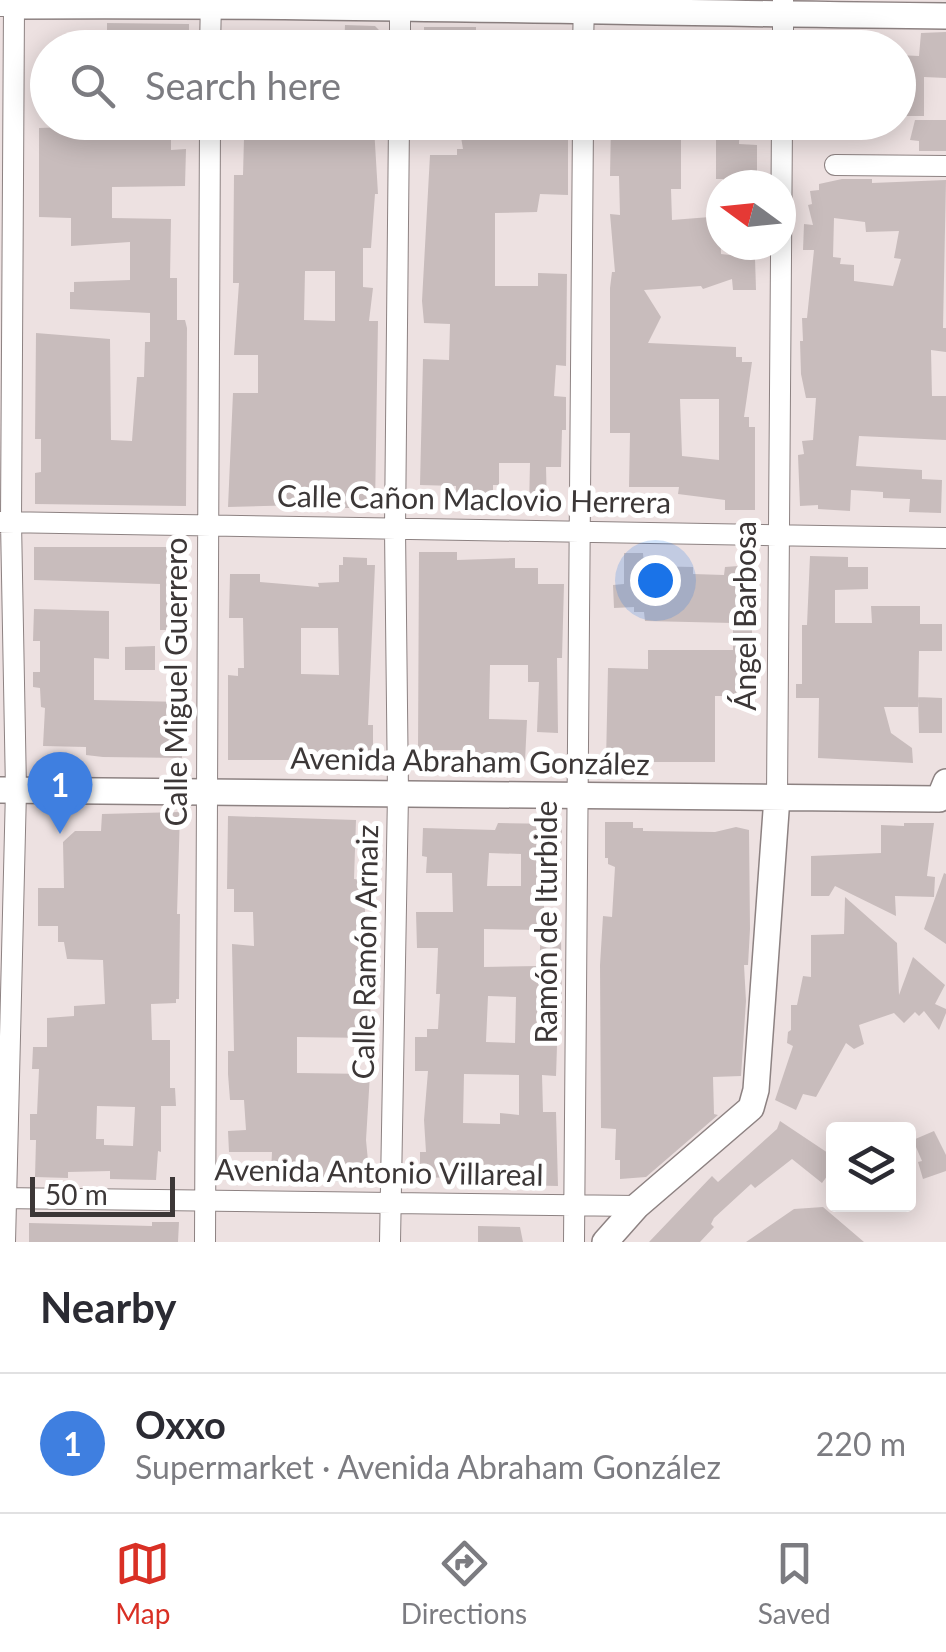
<!DOCTYPE html>
<meta charset="utf-8">
<style>
:root{--surface:#fff;--page:#f2f2f3;--text:#2b2b33;--muted:#7c7c81;--line:#e1e1e2;--accent:#d93025}
body{margin:0;font-family:Lato,sans-serif;background:var(--page);color:var(--text)}
.controls{position:absolute;right:30px;bottom:30px;display:grid;overflow:hidden;border-radius:10px;box-shadow:0 5px 25px #0003}
.controls button{width:90px;height:90px;display:grid;place-items:center;padding:0;border:0;border-bottom:2px solid var(--line);background:var(--surface);color:var(--text);font:50px sans-serif}
.compass{position:absolute;left:706px;top:170px;width:90px;height:90px;border-radius:50%;background:var(--surface);box-shadow:0 5px 25px #0003;rotate:285deg}
.scale{position:absolute;left:30px;bottom:25px;width:145px;box-sizing:border-box;padding-left:10px;border:5px solid #3c3737;border-top:0;font-size:28px;line-height:35px;white-space:nowrap;color:#3c3737;-webkit-text-stroke:8px #fff;paint-order:stroke}
.you{position:absolute;left:655px;top:580px;width:35px;height:35px;margin:-25px;border:8px solid #fff;border-radius:50%;background:#1a73e8;box-shadow:0 0 0 15px #1a73e833}
.badge{display:grid;place-items:center;width:65px;height:65px;border-radius:50%;background:var(--accent);color:#fff;font-size:32px;font-weight:700}
.pin{position:absolute;translate:-50% -82px;filter:drop-shadow(0 2px 5px #0008)}
.pin::after{content:'';position:absolute;top:52px;width:35px;height:30px;background:inherit;clip-path:polygon(0 0,100% 0,50% 100%)}
.list{margin:0;padding:0;list-style:none}
h2{display:flex;justify-content:space-between;align-items:center;height:130px;margin:0;padding:0 40px;font-size:42px}
h2 small{font-size:32px;font-weight:400;color:var(--muted)}
.list li{display:grid;grid-template-columns:65px 1fr auto;gap:30px;align-items:center;box-sizing:border-box;height:140px;padding:0 40px;border-top:2px solid var(--line)}
.list b{display:block;font-size:38px;white-space:nowrap}
.list p{margin:0;font-size:32px;white-space:nowrap;color:var(--muted)}
.list em{font-size:32px;font-style:normal;color:var(--muted)}
.icon{flex:none;width:55px;height:55px;fill:none;stroke:currentColor;stroke-width:2;stroke-linecap:round;stroke-linejoin:round}
.map{position:relative;flex:none;width:946px;height:1242px;overflow:hidden}
.search{position:absolute;background:var(--surface);box-shadow:0 5px 25px #0003;left:30px;right:30px;top:30px;height:110px;display:flex;align-items:center;gap:25px;box-sizing:border-box;padding:0 35px;border-radius:55px;color:var(--muted);font-size:38px}
.sheet{height:270px;background:var(--surface)}
nav{display:flex;justify-content:space-around;align-items:center;box-sizing:border-box;height:140px;border-top:2px solid var(--line);background:var(--surface);font-size:28px;color:var(--muted)}
nav a{display:grid;justify-items:center;gap:5px}
nav .on{color:var(--accent)}
.map>svg:first-child{display:block}
.building{fill:#c8bcbc;fill-rule:evenodd}
.lines{fill:none;stroke-linecap:round;stroke-linejoin:round}
.minor-casing{stroke:#8d8282;stroke-width:22}
.major-casing{stroke:#8d8282;stroke-width:28}
.minor{stroke:#fff;stroke-width:20}
.major{stroke:#fff;stroke-width:25}
.labels{text-anchor:middle;stroke-width:10;stroke-linejoin:round;paint-order:stroke}
.street-label{font-size:30px;fill:#3c3737;stroke:#fff}
</style>
<div class="map">
<svg width="946" height="1242" viewBox="0 0 946 1242">
<rect width="100%" height="100%" fill="#ede1e1"/>
<path class="building" d="M107,23L189,24V48H107Z
M345,25L375,26L380,31V42H363V48H344Z
M424,27H476V48H424Z
M700,30H709V48H604L603,36Z
M839,32H874L873,48H839Z
M946,32V78L924,77V116H898V55L919,56L921,33Z
M915,120H946V151H919V141L910,140Z
M96,122H147V139L171,140V150L186,149L185,186L112,187V218L171,219L170,278H177V320H185L187,328L186,506L35,504V473L41,472V439H35L36,333L110,339L111,440L132,441L137,377H144L145,342H150V313L70,309V292H74V282L130,280V242L71,246V218L39,217V128L96,126Z
M238,122H291V130L334,139V122H364V127H374L378,194H375L371,248H363V287L373,288L369,321H378L375,508H303V505L228,507L233,393H258V355H234L239,283H233L234,175H243L244,138L238,137ZM305,271H335V321L304,320Z
M468,122H568V195L540,194L537,212L495,213V286H538V273L567,274L566,366L556,365L554,396L566,397V430H562L561,467H546L547,508H529L530,463H499V485H493V508L473,507V493H456V486L420,485L423,359L449,360L450,324L424,323L422,301L430,155H457V149H463L460,131Z
M639,122H740L739,144L757,145V185H723V179H716V139H681V189H671L672,220L710,217L711,226L720,225L721,254L755,258L756,290H733L732,279L703,289L701,286L644,290L661,317L648,343L736,347V357H742V362H752L744,417H749V427H755V510H725V500L678,494L679,487H629L630,433H610V288L612,272H615L610,214L620,215L619,176H610L611,124ZM680,399H719V460L682,456Z
M842,179H872V183L946,180L943,328H946V352L931,350L932,396H946V440L859,436L856,466L922,470V479L942,480L941,513L909,512L910,499L883,498V492L851,490L850,511L818,509V505L800,506L798,455L804,454L802,441L813,440L816,398H806L801,374L800,341H803L802,318H807L814,250H803L804,224L813,225L808,205L812,204L810,191L819,190V184ZM834,218L865,222L866,232L899,231L894,258L901,259L893,286L854,281V265L840,264L841,258L833,257Z
M34,547H186L183,622H177V630H160V584L34,580Z
M419,552H457V560L515,558V568H538V584H564L562,658H557L558,733L537,732L539,682H528V665H490L489,719L527,720L525,761L468,758V750H418Z
M624,553H643L644,566L693,567V574L724,575L725,567L752,565V674L742,677V696H715V762H606L608,668L648,669V650H733V623L645,621L644,612H634V607L614,608L613,585L624,584Z
M810,556L848,557V567H868V589L835,590V623H872L871,606H920V624H942V651H919L918,707H884L891,733L912,748L913,763L818,758L819,698H796V684H802V625H807Z
M343,557L367,558V565H375L368,725H373V760H228V675L238,676V668H244L243,618H229L230,574H260V582L319,587L318,583L339,582V565H343ZM301,628H338L339,675L301,674Z
M34,609L109,611V659L94,658V700L183,702L182,758L103,757L86,755V747L43,746L45,708L41,707L40,688L33,687V672H40V641H33Z
M155,646V670H125V647Z
M918,697L942,698V733H919Z
M180,812L177,914H180L179,999H176V1003L151,1004L152,1040H170V1088H175L176,1106H161V1152L158,1151L156,1180L110,1179V1171L68,1172V1178L35,1177L36,1140H30V1114H37L39,1069H32L33,1047H47V1018L74,1016V1006L105,1004L103,960L67,959L64,942H58V926H38V888H64L63,842L75,831H101L102,814ZM97,1106L135,1107L133,1146L104,1145V1139H96Z
M228,816L356,820L354,879L365,880V951H370L371,964L370,1038L297,1037V1073L370,1074L366,1140L370,1182H296V1174L271,1173L272,1152H229L228,1131L246,1130L244,1100H230L228,1074V1051H234L232,944L254,946L253,912H234V889H227Z
M605,822H633V828H643V831L715,832L736,827L749,830L750,929L748,965H744L746,1001L741,1076L713,1077L714,1114L718,1115L646,1177L620,1179V1160H615L616,1129L601,1128L600,965L603,916L612,917L615,867L608,864V858H605Z
M498,823L562,824L560,894L544,892V930L484,929V967L539,966L541,930L556,931V938H561L562,1017L558,1016L556,1076L542,1075L543,1112H556L558,1186L480,1184V1179L420,1177V1152H426L424,1120L428,1071H415V1037H427V1029H438L440,994H436L438,948H417L416,912H453L452,873H426L427,857L422,856L423,828L495,830ZM489,853L521,854V886H487ZM488,996L516,997L515,1043L486,1042ZM464,1074L519,1075V1115L500,1113V1124L463,1123Z
M904,823H934L927,876L935,877L934,897L895,896L896,916L835,886L829,896H811V856L881,853V825L904,826Z
M944,873L946,874V944L924,929Z
M845,897L897,943L899,995L913,957L945,985L935,1004L946,1009V1013L939,1030L924,1011L919,1016L915,1012L904,1023L894,1013L859,1025L864,1044L854,1049L846,1043L816,1097L803,1094L796,1110L775,1100L793,1046L787,1043L788,1032L791,1030V1005H797L803,976L811,977V935L844,934Z
M780,1121L834,1157V1167L822,1183L792,1159L755,1188L751,1184L714,1218L711,1224L714,1227L700,1242H649L712,1176L718,1182L777,1129Z
M934,1131L946,1155V1171L923,1179L918,1162L922,1161L913,1140Z
M823,1207L864,1242H746L794,1209Z
M152,1222H179L178,1242H29V1223L152,1226Z
M478,1226L520,1227L523,1242H478Z"/>
<g class="lines">
<g class="minor-casing">
<path id="minor" d="M0,6H14L11,522L16,790L5,1242
M210,48L211,0
M400,48V0
M583,48L584,0
M783,48V0
M835,165L946,166
M0,522L946,538
M777,797L782,122
M0,1198L637,1206
M205,1242L210,122
M390,1242L398,794L395,529L399,122
M574,1242L583,122"/>
</g>
<g class="major-casing">
<path id="major" d="M14,0V6C325,4 635,13 946,16
M0,790L939,799L946,782
M605,1242L637,1206L751,1108L756,1090L777,797"/>
</g>
<use href="#minor" class="minor"/>
<use href="#major" class="major"/>
</g>
<g class="labels">
<g class="street-label">
<text transform="translate(474 500) rotate(1)" y="10">Calle Cañon Maclovio Herrera</text>
<text transform="translate(746 616) rotate(-90)" y="10">Ángel Barbosa</text>
<text transform="translate(177 682) rotate(-90)" y="10">Calle Miguel Guerrero</text>
<text transform="translate(470 762) rotate(1)" y="10">Avenida Abraham González</text>
<text transform="translate(547 922) rotate(-90)" y="10">Ramón de Iturbide</text>
<text transform="translate(366 952) rotate(-89)" y="10">Calle Ramón Arnaiz</text>
<text transform="translate(379 1173) rotate(1)" y="10">Avenida Antonio Villareal</text>
</g>
</g>
</svg>
<div class="controls">
<button><svg class="icon" aria-label="layers" viewBox="0 0 24 24"><path d="M12 4l9 5-9 5-9-5zM3 14l9 5 9-5"/></svg></button>
</div>
<svg class="compass" viewBox="-18 -18 36 36"><path d="M0-13l5 13h-10z" fill="#e53935"/><path d="M0 13l5-13h-10z" fill="#7c7c81"/></svg>
<div class="scale">50 m</div>
<div class="you"></div>
<div class="pin badge" style="left:60px;top:834px;background:#3f7fe0">1</div>
<div class="search"><svg class="icon" aria-label="search" viewBox="0 0 24 24"><circle cx="10" cy="10" r="6"/><path d="M15 15l6 6"/></svg>Search here</div>
</div>
<section class="sheet">
<h2>Nearby<small></small></h2>
<ul class="list">
<li><span class="badge" style="background:#3f7fe0">1</span><div><b>Oxxo</b><p>Supermarket · Avenida Abraham González</p></div><em>220 m</em></li>
</ul>
</section>
<nav>
<a class="on"><svg class="icon" aria-label="map" viewBox="0 0 24 24"><path d="M3 6l6-2 6 2 6-2v14l-6 2-6-2-6 2zM9 4v14M15 6v14"/></svg>Map</a>
<a><svg class="icon" aria-label="directions" viewBox="0 0 24 24"><path d="M12 3l9 9-9 9-9-9zM9 14v-3h6M13 9l2 2-2 2"/></svg>Directions</a>
<a><svg class="icon" aria-label="saved" viewBox="0 0 24 24"><path d="M7 4h10v16l-5-4-5 4z"/></svg>Saved</a>
</nav>
